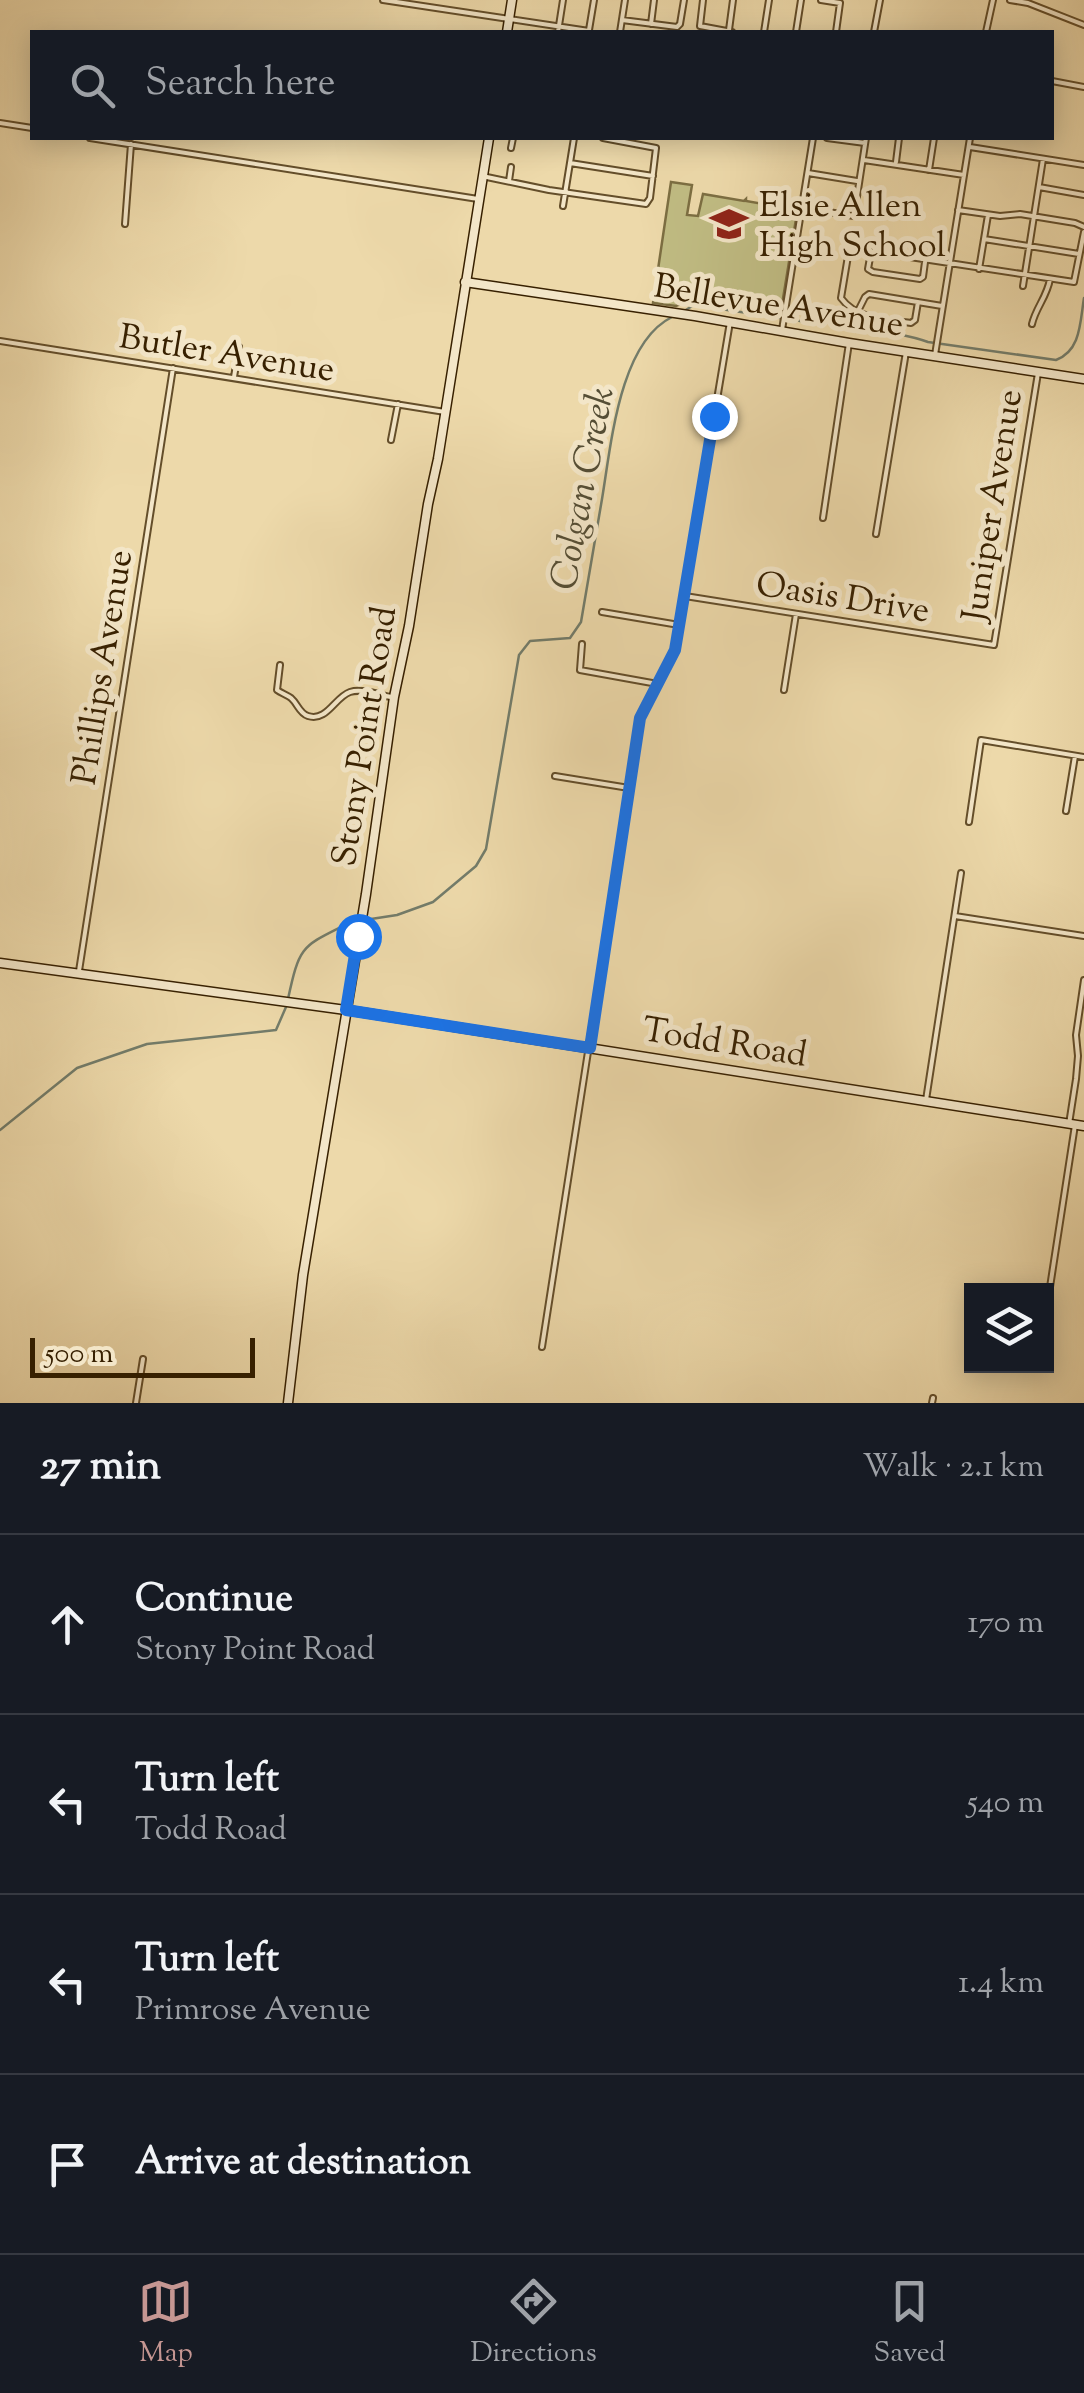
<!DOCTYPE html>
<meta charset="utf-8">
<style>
:root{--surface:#171b24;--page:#20242c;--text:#f1f3f6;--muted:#9ea1a6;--line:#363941;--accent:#c59692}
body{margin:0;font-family:"Sorts Mill Goudy",serif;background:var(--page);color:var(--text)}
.controls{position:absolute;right:30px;bottom:30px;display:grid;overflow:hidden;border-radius:0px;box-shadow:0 5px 25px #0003}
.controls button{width:90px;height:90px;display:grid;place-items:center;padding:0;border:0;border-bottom:2px solid var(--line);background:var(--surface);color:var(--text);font:50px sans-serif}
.scale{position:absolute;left:30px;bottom:25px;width:225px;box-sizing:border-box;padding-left:10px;border:5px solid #372000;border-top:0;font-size:28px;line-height:35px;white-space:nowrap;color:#372000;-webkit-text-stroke:8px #f3e6c8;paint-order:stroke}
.stop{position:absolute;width:30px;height:30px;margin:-22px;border:8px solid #1a73e8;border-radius:50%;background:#fff}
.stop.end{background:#1a73e8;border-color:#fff;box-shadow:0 2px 10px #0008}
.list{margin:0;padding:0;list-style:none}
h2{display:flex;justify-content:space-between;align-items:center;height:130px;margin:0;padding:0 40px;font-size:42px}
h2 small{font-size:32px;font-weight:400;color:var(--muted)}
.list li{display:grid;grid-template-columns:65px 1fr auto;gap:30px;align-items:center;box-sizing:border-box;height:180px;padding:0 40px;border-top:2px solid var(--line)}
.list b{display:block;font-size:38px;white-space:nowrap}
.list p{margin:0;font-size:32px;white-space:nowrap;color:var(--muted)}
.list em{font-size:32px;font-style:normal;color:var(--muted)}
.icon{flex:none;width:55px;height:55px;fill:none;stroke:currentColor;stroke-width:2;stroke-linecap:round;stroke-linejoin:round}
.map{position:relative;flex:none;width:1084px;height:1403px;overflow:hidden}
.search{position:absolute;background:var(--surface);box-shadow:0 5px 25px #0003;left:30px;right:30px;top:30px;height:110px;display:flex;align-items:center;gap:25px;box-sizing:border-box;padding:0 35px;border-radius:0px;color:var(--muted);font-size:38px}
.sheet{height:850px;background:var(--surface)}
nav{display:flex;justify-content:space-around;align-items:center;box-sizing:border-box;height:140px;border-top:2px solid var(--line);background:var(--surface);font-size:28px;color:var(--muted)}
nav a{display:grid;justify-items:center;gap:5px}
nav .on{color:var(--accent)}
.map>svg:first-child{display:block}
.green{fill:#c0bc83;stroke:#7c6e42;stroke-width:2.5}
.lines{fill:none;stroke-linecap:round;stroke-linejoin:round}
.stream{stroke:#737c6a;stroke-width:2.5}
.street-casing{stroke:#644e2a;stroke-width:8}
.secondary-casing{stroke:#372000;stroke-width:11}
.street{stroke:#f3e6c8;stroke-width:4}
.secondary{stroke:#f3e6c8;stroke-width:8}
.route{stroke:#1a73e8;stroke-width:12}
.labels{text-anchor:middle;stroke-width:10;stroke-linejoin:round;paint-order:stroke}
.poi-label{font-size:35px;fill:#372000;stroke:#f3e6c8;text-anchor:start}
.street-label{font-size:35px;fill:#372000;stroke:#f3e6c8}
.water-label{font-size:38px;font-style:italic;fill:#554e35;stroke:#f3e6c8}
</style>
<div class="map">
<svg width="1084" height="1403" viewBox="0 0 1084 1403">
<rect width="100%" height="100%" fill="#edd9aa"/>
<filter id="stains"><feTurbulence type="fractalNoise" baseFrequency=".002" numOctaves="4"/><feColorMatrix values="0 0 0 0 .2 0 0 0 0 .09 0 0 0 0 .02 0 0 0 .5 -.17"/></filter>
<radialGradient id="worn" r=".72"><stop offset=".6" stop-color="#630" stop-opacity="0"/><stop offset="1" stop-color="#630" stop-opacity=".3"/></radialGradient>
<path class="green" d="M671,182L692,185L687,215L698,216L703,194L744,201L746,199V201L763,204L765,202L789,208L796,219L781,311L706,299L685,302L676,306L653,303Z"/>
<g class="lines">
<path class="stream" d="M684,311L694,305L820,324L844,313C876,336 895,330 928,342L1056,360C1081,351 1080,322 1084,298
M371,919L397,915L433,902L476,866L486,849L519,655L530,641L570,638L581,622C588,581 595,540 602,499C611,446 619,343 672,317
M288,999C300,943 302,947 351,922
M0,1130L77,1068L147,1044L276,1030L286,1007"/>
<g class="street-casing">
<path id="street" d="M383,0L589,31
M703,0L700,26L732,32
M821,0L840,3L836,32
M1010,0L1028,3L1084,25
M622,20L677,27L680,24L684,0
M651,24L654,0
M589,30L594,0
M729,30L733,0
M558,32L563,0
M620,32L625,0
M764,32L769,0
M796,32L801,0
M874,32L880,0
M986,32L993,0
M1052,81L1084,87
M0,123L32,128
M90,138L478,199
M827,138L865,143
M970,147L1084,165
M511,148L513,138
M864,160L964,175
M896,162L899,138
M570,163L653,176
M929,170L934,138
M808,173L857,181
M482,176L549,190L646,204L650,198L656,148L603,138
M509,181L511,167
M1039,187L1084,195
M563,206L574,138
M802,208L854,216L866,138
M958,210L1000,216L1020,214L1075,223L1084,227
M125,224L131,144
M984,239L1079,254
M871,252L868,269L873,272L920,279L923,277L925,262
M979,269L988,215
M1023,286L1043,159
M918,302L915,320L911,323C886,320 856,319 841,298L849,250L877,252L1074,282L1084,232
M858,311L865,297L869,294L942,306
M1032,324C1036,307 1047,297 1050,279
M782,330L813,138
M0,341L445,412
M935,355L970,138
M234,377L239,347
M391,440L398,404
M823,518L849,343
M876,534L906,352
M685,596L994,645L1038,373
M602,612L679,625
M582,644L580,670L652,683L656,686
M280,665L277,690C281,693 287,695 291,698C298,704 299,713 308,716C327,722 335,697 350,692C362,688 380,695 391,697
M784,690L796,614
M555,776L629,788
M1066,811L1075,756
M969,822L981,740L1084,757
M955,916L1084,936
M79,971L173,368
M926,1100L961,873
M1069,1124L1076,1079L1078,1056L1076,1035L1084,980
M1048,1300L1075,1125
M542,1347L640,718L675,650L730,322
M136,1403L143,1359
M932,1403L933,1398"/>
</g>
<g class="secondary-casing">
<path id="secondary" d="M507,32L512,0
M465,282L695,316L849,343L1084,379
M0,963L353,1011L1084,1126
M288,1403L303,1275L366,894L394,697L409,626L428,504L438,459L489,138"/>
</g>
<use href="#street" class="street"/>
<use href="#secondary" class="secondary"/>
</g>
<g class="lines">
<path class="route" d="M358,936L346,1010L590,1048L640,718L675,650L714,416"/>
</g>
<defs>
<g id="school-bare" transform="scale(3)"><path d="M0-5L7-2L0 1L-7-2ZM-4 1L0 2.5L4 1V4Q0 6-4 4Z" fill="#8f2418" stroke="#f3e6c8" stroke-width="2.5" paint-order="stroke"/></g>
</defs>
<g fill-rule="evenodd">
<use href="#school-bare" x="729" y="224"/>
</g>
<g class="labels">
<g class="poi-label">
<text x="759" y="216">Elsie Allen<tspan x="759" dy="40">High School</tspan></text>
</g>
<g class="street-label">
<text transform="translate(779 304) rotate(9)" y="12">Bellevue Avenue</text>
<text transform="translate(227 352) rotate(9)" y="12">Butler Avenue</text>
<text transform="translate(991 505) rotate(-81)" y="12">Juniper Avenue</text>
<text transform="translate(843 596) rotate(9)" y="12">Oasis Drive</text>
<text transform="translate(101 667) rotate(-81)" y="12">Phillips Avenue</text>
<text transform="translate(363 736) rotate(-81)" y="12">Stony Point Road</text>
<text transform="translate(725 1041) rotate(9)" y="12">Todd Road</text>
</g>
<g class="water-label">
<text transform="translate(581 488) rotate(-79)" y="13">Colgan Creek</text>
</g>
</g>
<rect width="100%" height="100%" filter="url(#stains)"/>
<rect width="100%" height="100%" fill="url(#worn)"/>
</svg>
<div class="controls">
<button><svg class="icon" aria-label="layers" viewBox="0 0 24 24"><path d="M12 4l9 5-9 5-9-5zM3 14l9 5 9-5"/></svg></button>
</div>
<div class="scale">500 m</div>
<div class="stop" style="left:358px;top:936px"></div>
<div class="stop end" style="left:714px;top:416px"></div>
<div class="search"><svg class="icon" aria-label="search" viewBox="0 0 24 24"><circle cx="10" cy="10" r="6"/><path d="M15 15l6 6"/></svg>Search here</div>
</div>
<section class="sheet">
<h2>27 min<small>Walk · 2.1 km</small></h2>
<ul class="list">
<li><svg class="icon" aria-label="ahead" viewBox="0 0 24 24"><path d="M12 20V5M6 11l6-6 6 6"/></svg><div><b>Continue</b><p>Stony Point Road</p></div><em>170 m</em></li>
<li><svg class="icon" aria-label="left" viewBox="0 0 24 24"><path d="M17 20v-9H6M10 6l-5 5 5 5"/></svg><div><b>Turn left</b><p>Todd Road</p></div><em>540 m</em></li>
<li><svg class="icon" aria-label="left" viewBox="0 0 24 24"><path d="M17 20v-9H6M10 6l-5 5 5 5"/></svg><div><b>Turn left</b><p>Primrose Avenue</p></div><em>1.4 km</em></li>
<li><svg class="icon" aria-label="arrive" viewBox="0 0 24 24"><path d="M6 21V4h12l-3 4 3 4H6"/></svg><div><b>Arrive at destination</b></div></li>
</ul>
</section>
<nav>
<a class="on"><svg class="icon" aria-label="map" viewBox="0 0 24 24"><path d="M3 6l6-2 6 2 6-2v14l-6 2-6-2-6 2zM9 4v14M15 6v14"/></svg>Map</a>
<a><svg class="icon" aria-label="directions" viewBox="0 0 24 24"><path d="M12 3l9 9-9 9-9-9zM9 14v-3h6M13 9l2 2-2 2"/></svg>Directions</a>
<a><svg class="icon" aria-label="saved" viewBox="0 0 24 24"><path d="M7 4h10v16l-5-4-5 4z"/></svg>Saved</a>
</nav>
